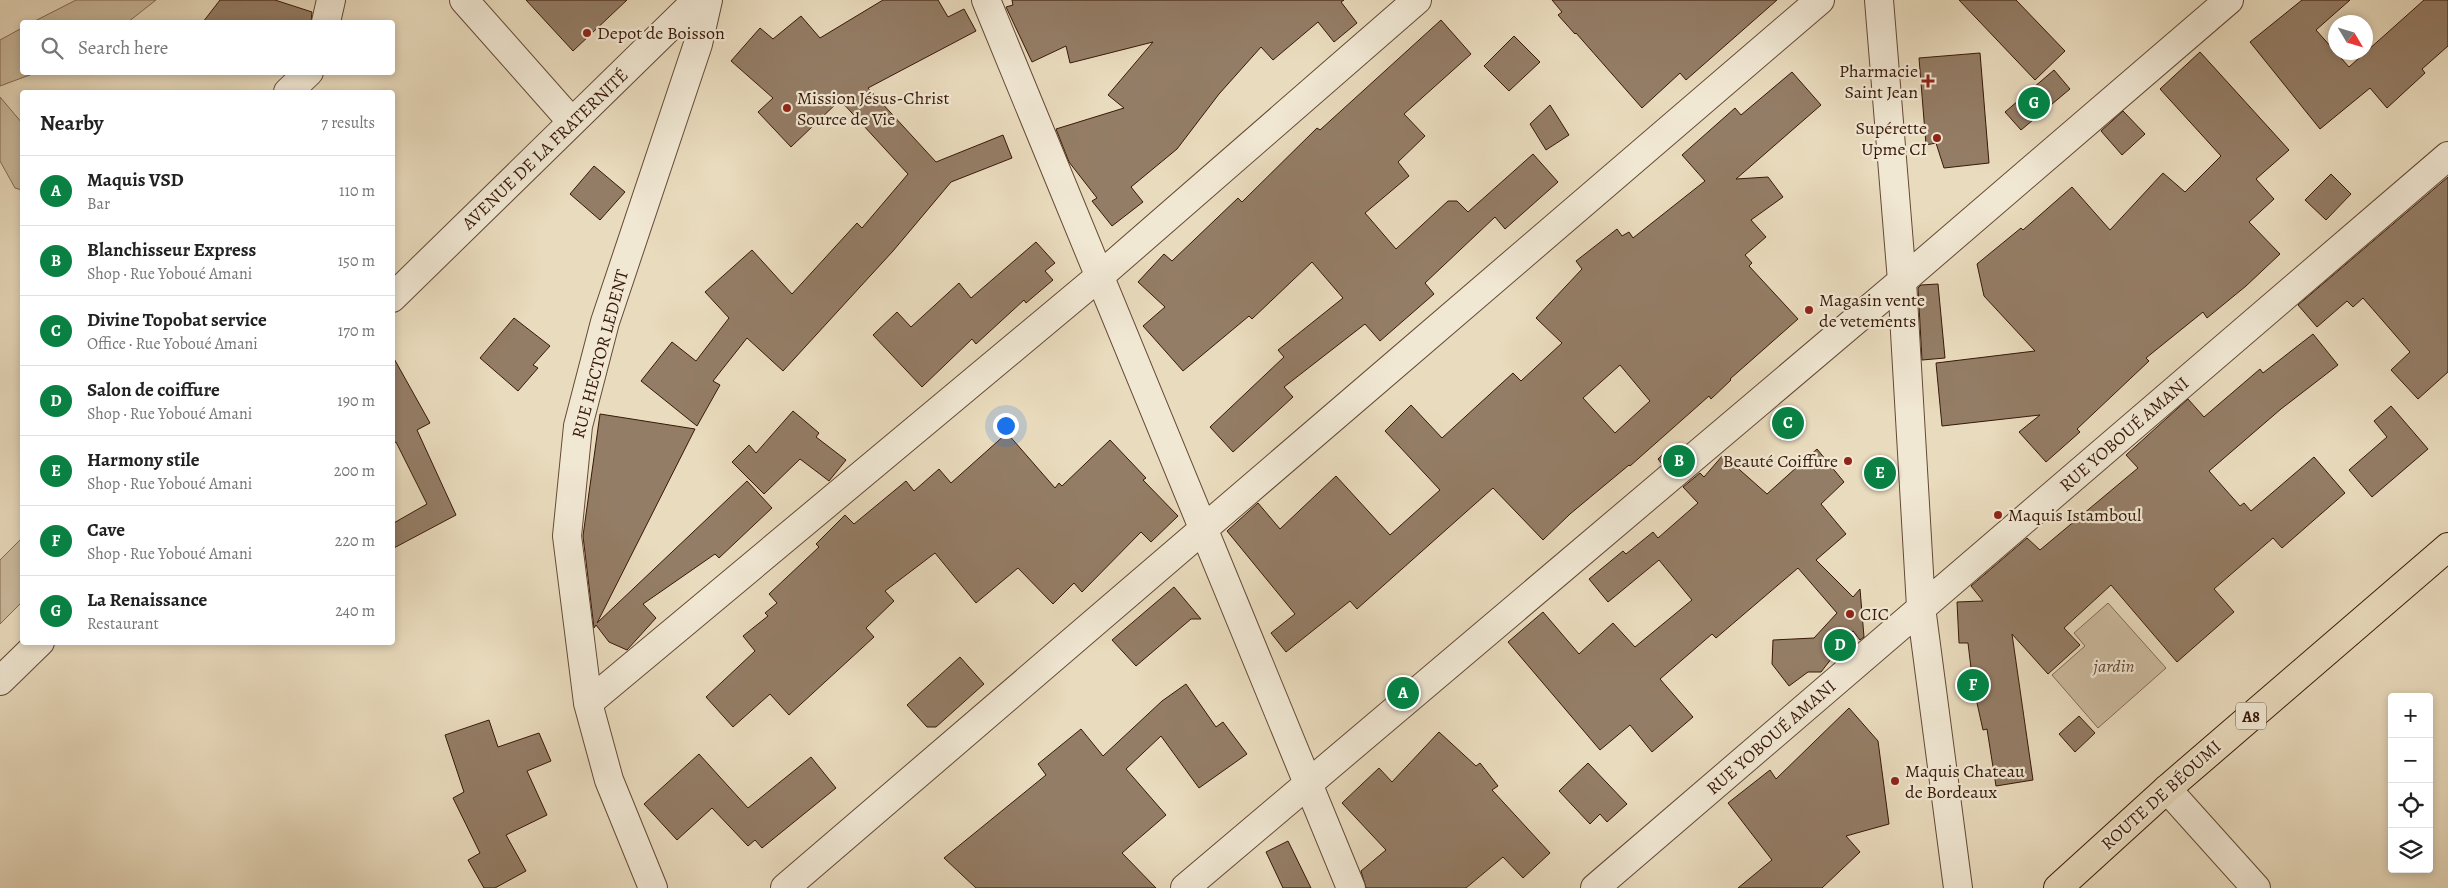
<!DOCTYPE html>
<meta charset="utf-8">
<style>
:root{--surface:#fff;--page:#f2f2f2;--text:#222;--muted:#767676;--line:#e0e0e0;--accent:#0b8043}
body{margin:0;font-family:Alegreya,serif;background:var(--page);color:var(--text)}
.controls{position:absolute;right:15px;bottom:15px;display:grid;overflow:hidden;border-radius:5px;box-shadow:0 2px 8px #0003}
.controls button{width:45px;height:45px;display:grid;place-items:center;padding:0;border:0;border-bottom:1px solid var(--line);background:var(--surface);color:var(--text);font:25px sans-serif}
.compass{position:absolute;left:2328px;top:15px;width:45px;height:45px;border-radius:50%;background:var(--surface);box-shadow:0 2px 8px #0003;rotate:128deg}
.you{position:absolute;left:1005px;top:425px;width:18px;height:18px;margin:-12px;border:4px solid #fff;border-radius:50%;background:#1a73e8;box-shadow:0 0 0 8px #1a73e833}
.badge{display:grid;place-items:center;width:32px;height:32px;border-radius:50%;background:var(--accent);color:#fff;font-size:16px;font-weight:700}
.pin{position:absolute;translate:-50% -50%;border:2px solid #fff;box-shadow:0 1px 5px #0006}
.list{margin:0;padding:0;list-style:none}
h2{display:flex;justify-content:space-between;align-items:center;height:65px;margin:0;padding:0 20px;font-size:21px}
h2 small{font-size:16px;font-weight:400;color:var(--muted)}
.list li{display:grid;grid-template-columns:32px 1fr auto;gap:15px;align-items:center;box-sizing:border-box;height:70px;padding:0 20px;border-top:1px solid var(--line)}
.list b{display:block;font-size:19px;white-space:nowrap}
.list p{margin:0;font-size:16px;white-space:nowrap;color:var(--muted)}
.list em{font-size:16px;font-style:normal;color:var(--muted)}
.icon{flex:none;width:28px;height:28px;fill:none;stroke:currentColor;stroke-width:2;stroke-linecap:round;stroke-linejoin:round}
.map{position:relative;flex:none;width:2448px;height:888px;overflow:hidden}
.search{position:absolute;background:var(--surface);box-shadow:0 2px 8px #0003;left:20px;top:20px;width:375px;height:55px;display:flex;align-items:center;gap:12px;box-sizing:border-box;padding:0 18px;border-radius:5px;color:var(--muted);font-size:19px}
.panel{position:absolute;background:var(--surface);box-shadow:0 2px 8px #0003;left:20px;top:90px;width:375px;height:555px;border-radius:5px}
.map>svg:first-child{display:block}
.green{fill:#cbba9e;stroke:#826953}
.building{fill:#947d66;stroke:#381808;fill-rule:evenodd}
.lines{fill:none;stroke-linecap:round;stroke-linejoin:round}
.minor-casing{stroke:#644935;stroke-width:30}
.major-casing{stroke:#381808;stroke-width:30}
.minor{stroke:#f1e8d4;stroke-width:28}
.major{stroke:#e9dbbd;stroke-width:28}
.poi-dot{fill:#8f2418;stroke:#f1e8d4;stroke-width:2}
.labels{text-anchor:middle;stroke-width:4.5;stroke-linejoin:round;paint-order:stroke}
.shield{fill:#f1e8d4;stroke:#705645;stroke-width:1}
.shield-label{font-size:16px;font-weight:bold;fill:#381808}
.poi-label{font-size:18px;fill:#381808;stroke:#f1e8d4;text-anchor:start}
.street-label{font-size:18px;fill:#381808;stroke:#f1e8d4}
.park-label{font-size:18px;font-style:italic;fill:#644935;stroke:#f1e8d4}
</style>
<div class="map">
<svg width="2448" height="888" viewBox="0 0 2448 888">
<rect width="100%" height="100%" fill="#e9dbbd"/>
<filter id="stains"><feTurbulence type="fractalNoise" baseFrequency=".004" numOctaves="4"/><feColorMatrix values="0 0 0 0 .2 0 0 0 0 .09 0 0 0 0 .02 0 0 0 .5 -.17"/></filter>
<radialGradient id="worn" r=".72"><stop offset=".6" stop-color="#630" stop-opacity="0"/><stop offset="1" stop-color="#630" stop-opacity=".3"/></radialGradient>
<path class="green" d="M76,0H156L128,22H33Z
M22,28V72L35,73L0,86V40Z
M0,97L22,123V190L15,188L0,161Z
M22,538V602L0,624V560Z
M2108,603L2166,668L2098,728L2052,675L2085,646L2074,633Z"/>
<path class="building" d="M220,0H275L312,12L311,22H203Z
M526,0H627L573,51Z
M883,0H938L948,17L964,9L976,31L868,88L936,162L1003,135L1012,158L951,182L893,251L783,371L747,338L713,381L720,385L697,426L641,381L672,342L696,361L729,318L705,292L752,250L792,294L857,223L862,228L908,174L840,100L791,147L758,112L773,98L731,61L760,28L773,39L801,16L820,38Z
M1012,0H1344L1341,2L1357,23L1334,42L1318,22L1273,60L1261,47L1219,94L1177,149L1131,187L1143,202L1112,226L1092,201L1097,198L1069,162L1056,129L1124,108L1108,95L1153,42L1070,63L1066,46L1032,62L1006,7L1013,5Z
M1552,0H1777L1686,80L1680,73L1642,108L1576,33L1575,34L1558,15L1562,12Z
M1959,0H2016L2065,51L2035,80Z
M2302,0H2350L2316,30L2349,67L2424,0H2448V46L2422,69L2425,73L2387,108L2370,88L2320,129L2250,42Z
M1441,20L1471,54L1404,114L1425,136L1398,162L1409,176L1365,213L1396,249L1448,201H1457L1468,212L1533,154L1558,182L1505,229L1495,217L1425,283L1434,294L1380,341L1365,324L1284,387L1293,397L1233,452L1210,427L1284,357L1278,350L1343,298L1312,262L1252,319L1249,316L1183,371L1143,326L1165,307L1138,282L1164,254L1172,261L1238,198L1242,202L1317,128L1320,130Z
M1514,36L1540,62L1509,91L1484,66Z
M2200,52L2289,150L2256,179L2274,199L2249,222L2280,254L2246,286L2207,318L2203,312L2146,358L2149,361L2077,429L2080,432L2046,462L2019,432L2040,415L1942,426L1936,363L2035,351L1984,296L1977,264L2021,228L2023,230L2072,187L2110,230L2163,173L2185,192L2221,156L2160,89Z
M1980,53L1989,163L1944,168L1936,143L1926,145L1919,58Z
M2054,70L2070,89L2021,130L2005,112Z
M1792,72L1821,105L1736,179L1768,177L1783,197L1751,220L1766,237L1745,255L1752,263L1749,266L1798,319L1730,379L1731,380L1711,399L1709,396L1630,466L1629,465L1570,514L1543,540L1493,488L1357,609L1350,601L1286,652L1271,633L1295,614L1227,531L1258,503L1280,529L1336,476L1390,535L1440,490L1385,431L1411,405L1442,438L1513,373L1521,381L1562,343L1536,318L1582,269L1576,261L1617,229L1622,236L1629,232L1633,238L1705,181L1682,155L1735,108L1741,115ZM1620,365L1650,401L1615,433L1583,398Z
M1550,105L1569,135L1546,150L1530,124Z
M2123,111L2145,134L2122,155L2101,131Z
M594,166L625,192L600,220L570,194Z
M2331,174L2351,194L2326,220L2305,200Z
M2448,177V372L2418,399L2391,370L2410,352L2363,298L2353,307L2347,301L2317,327L2298,305Z
M1036,242L1055,263L1045,271L1053,280L1026,303L1024,300L976,344L972,339L922,387L873,335L897,312L911,327L959,283L971,298Z
M1938,284L1945,358L1922,360L1918,288L1921,285Z
M514,318L550,346L533,365L538,368L518,391L480,358Z
M2313,334L2338,365L2281,409L2209,471L2240,506L2244,503L2251,511L2314,457L2345,493L2282,548L2273,538L2214,589L2234,612L2177,662L2111,585L2064,628L2080,645L2048,674L2012,634L2033,780L1996,786L1987,729L1983,730L1973,685L1968,643H1959L1957,602L1983,601L1971,586L2027,538L2040,550L2138,468L2126,455L2188,399L2204,417L2260,369L2263,373Z
M392,355L430,423L417,430L456,515L392,549V524L427,504L396,442L392,444Z
M2391,406L2428,449L2372,497L2349,470L2387,437L2374,421Z
M793,411L819,433L816,437L846,460L829,481L800,459L764,494L732,462L749,445L756,453Z
M600,414L695,429L597,623L747,481L772,508L719,558L715,554L643,604L656,618L627,650L609,642L596,625L594,628L583,536Z
M1007,433L1055,488L1059,483L1062,486L1110,440L1146,478L1143,480L1178,516L1151,542L1141,532L1082,592L1074,583L1053,604L1018,568L976,603L935,553L885,591L894,601L866,628L874,637L789,715L770,694L733,727L706,697L755,651L743,636L768,616L765,613L777,603L769,594L819,547L816,544L845,515L854,524L906,481L914,491L939,469L951,483Z
M1672,446L1677,451L1662,464L1658,459Z
M1817,449L1844,482L1821,504L1846,534L1816,560L1853,597L1860,589L1864,637L1860,640L1853,631L1821,672H1808L1789,686L1772,664L1773,640L1814,638L1837,613L1798,568L1716,638L1712,634L1660,679L1693,717L1652,752L1630,725L1600,750L1508,642L1543,612L1579,654L1613,623L1635,647L1692,600L1659,560L1608,602L1589,579L1623,551L1626,554L1653,532L1658,538L1698,503L1683,487L1700,473L1704,477L1723,455L1767,494Z
M1174,587L1201,619H1191L1136,666L1112,640Z
M960,657L984,684L936,727H927L907,705Z
M1186,684L1216,727L1223,722L1247,754L1199,788L1161,736L1126,769L1166,815L1122,853L1156,888H976L944,858L1046,775L1038,764L1081,729L1103,756L1162,701Z
M1849,708L1878,741L1889,824L1846,836L1860,852L1822,888H1738L1772,860L1728,803L1770,770L1776,779Z
M2079,716L2095,733L2075,752L2059,734Z
M489,720L498,747L539,733L551,761L527,771L547,815L506,835L526,871L495,888H484L468,860L480,853L453,798L464,792L445,735Z
M1439,732L1476,766L1480,763L1498,786L1492,790L1550,853L1523,878L1503,857L1466,888H1366L1361,871L1386,850L1342,803L1379,768L1392,782Z
M699,754L748,808L811,757L836,788L762,848L755,840L748,846L712,808L677,840L644,804Z
M1588,763L1627,804L1607,822L1600,814L1590,824L1559,791Z
M1288,841L1311,888H1283L1266,852Z"/>
<g class="lines">
<g class="minor-casing">
<path id="minor" d="M464,0L572,122
M986,0L1351,888
M1879,0L1902,281L1921,607L1958,888
M326,22L331,0
M288,92L309,72
M392,298L697,0
M0,681L40,642
M588,703L1101,275L1417,0
M2167,789L2256,888
M653,888L609,780L588,703L567,536L578,426L605,322L698,44L708,0
M785,888L1820,0
M1185,888L1902,281L2229,0
M1595,888L2448,156"/>
</g>
<g class="major-casing">
<path id="major" d="M2058,888L2167,789L2448,547"/>
</g>
<use href="#minor" class="minor"/>
<use href="#major" class="major"/>
</g>
<g class="poi-dot">
<circle cx="587" cy="33" r="5"/>
<path d="M1925.5 73.5h5v5h5v5h-5v5h-5v-5h-5v-5h5z"/>
<circle cx="787" cy="108" r="5"/>
<circle cx="1937" cy="138" r="5"/>
<circle cx="1809" cy="310" r="5"/>
<circle cx="1848" cy="461" r="5"/>
<circle cx="1998" cy="515" r="5"/>
<circle cx="1850" cy="614" r="5"/>
<circle cx="1895" cy="781" r="5"/>
</g>
<g class="labels">
<rect class="shield" x="2236" y="702.5" width="30" height="27" rx="4"/>
<g class="shield-label">
<text x="2251" y="722">A8</text>
</g>
<g class="poi-label">
<text x="597" y="39">Depot de Boisson</text>
<text x="1918" y="77" text-anchor="end">Pharmacie<tspan x="1918" dy="21">Saint Jean</tspan></text>
<text x="797" y="104">Mission Jésus-Christ<tspan x="797" dy="21">Source de Vie</tspan></text>
<text x="1927" y="134" text-anchor="end">Supérette<tspan x="1927" dy="21">Upme CI</tspan></text>
<text x="1819" y="306">Magasin vente<tspan x="1819" dy="21">de vetements</tspan></text>
<text x="1838" y="467" text-anchor="end">Beauté Coiffure</text>
<text x="2008" y="521">Maquis Istamboul</text>
<text x="1860" y="620">CIC</text>
<text x="1905" y="777">Maquis Chateau<tspan x="1905" dy="21">de Bordeaux</tspan></text>
</g>
<g class="street-label">
<text transform="translate(545 149) rotate(-44)" y="6">AVENUE DE LA FRATERNITÉ</text>
<text transform="translate(600 354) rotate(-75)" y="6">RUE HECTOR LEDENT</text>
<text transform="translate(2124 434) rotate(-41)" y="6">RUE YOBOUÉ AMANI</text>
<text transform="translate(1771 737) rotate(-41)" y="6">RUE YOBOUÉ AMANI</text>
<text transform="translate(2161 795) rotate(-42)" y="6">ROUTE DE BÉOUMI</text>
</g>
<g class="park-label">
<text x="2114" y="672">jardin</text>
</g>
</g>
<rect width="100%" height="100%" filter="url(#stains)"/>
<rect width="100%" height="100%" fill="url(#worn)"/>
</svg>
<div class="controls">
<button>+</button>
<button>−</button>
<button><svg class="icon" aria-label="locate" viewBox="0 0 24 24"><circle cx="12" cy="12" r="6"/><path d="M12 2v4M12 18v4M2 12h4M18 12h4"/></svg></button>
<button><svg class="icon" aria-label="layers" viewBox="0 0 24 24"><path d="M12 4l9 5-9 5-9-5zM3 14l9 5 9-5"/></svg></button>
</div>
<svg class="compass" viewBox="-18 -18 36 36"><path d="M0-13l5 13h-10z" fill="#e53935"/><path d="M0 13l5-13h-10z" fill="#767676"/></svg>
<div class="you"></div>
<div class="pin badge" style="left:1403px;top:693px">A</div>
<div class="pin badge" style="left:1679px;top:461px">B</div>
<div class="pin badge" style="left:1788px;top:423px">C</div>
<div class="pin badge" style="left:1840px;top:645px">D</div>
<div class="pin badge" style="left:1880px;top:473px">E</div>
<div class="pin badge" style="left:1973px;top:685px">F</div>
<div class="pin badge" style="left:2034px;top:103px">G</div>
<div class="search"><svg class="icon" aria-label="search" viewBox="0 0 24 24"><circle cx="10" cy="10" r="6"/><path d="M15 15l6 6"/></svg>Search here</div>
<section class="panel">
<h2>Nearby<small>7 results</small></h2>
<ul class="list">
<li><span class="badge">A</span><div><b>Maquis VSD</b><p>Bar</p></div><em>110 m</em></li>
<li><span class="badge">B</span><div><b>Blanchisseur Express</b><p>Shop · Rue Yoboué Amani</p></div><em>150 m</em></li>
<li><span class="badge">C</span><div><b>Divine Topobat service</b><p>Office · Rue Yoboué Amani</p></div><em>170 m</em></li>
<li><span class="badge">D</span><div><b>Salon de coiffure</b><p>Shop · Rue Yoboué Amani</p></div><em>190 m</em></li>
<li><span class="badge">E</span><div><b>Harmony stile</b><p>Shop · Rue Yoboué Amani</p></div><em>200 m</em></li>
<li><span class="badge">F</span><div><b>Cave</b><p>Shop · Rue Yoboué Amani</p></div><em>220 m</em></li>
<li><span class="badge">G</span><div><b>La Renaissance</b><p>Restaurant</p></div><em>240 m</em></li>
</ul>
</section>
</div>
